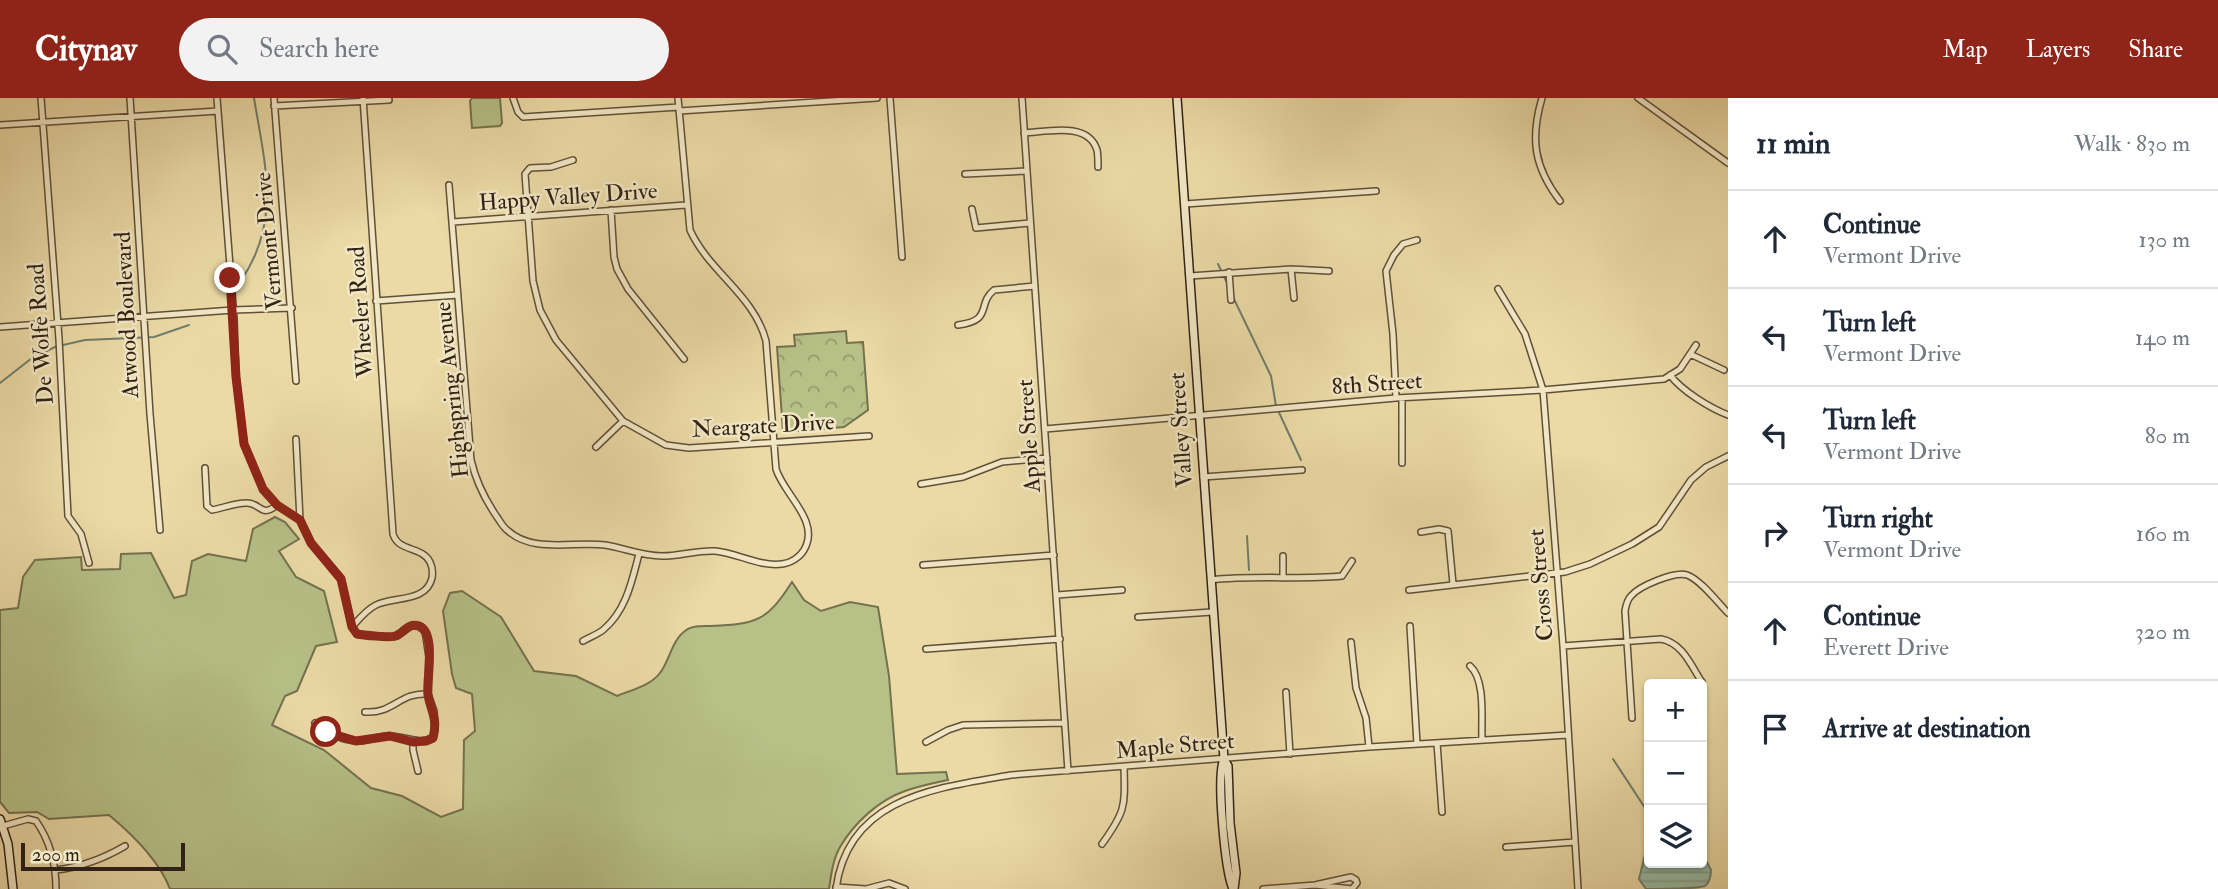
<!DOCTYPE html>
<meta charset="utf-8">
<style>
:root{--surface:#fff;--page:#f2f2f3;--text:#1f2937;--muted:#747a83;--line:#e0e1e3;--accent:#8f2418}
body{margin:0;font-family:"IM FELL Double Pica",serif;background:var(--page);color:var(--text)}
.controls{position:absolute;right:21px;bottom:21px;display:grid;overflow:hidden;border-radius:7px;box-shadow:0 2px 5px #0004}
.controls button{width:63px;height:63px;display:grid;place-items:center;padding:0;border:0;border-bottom:2px solid var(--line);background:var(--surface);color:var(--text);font:35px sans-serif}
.scale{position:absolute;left:21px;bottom:18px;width:164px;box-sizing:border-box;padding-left:7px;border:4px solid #312215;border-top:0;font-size:19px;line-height:24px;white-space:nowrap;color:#312215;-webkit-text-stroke:5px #f2e7c5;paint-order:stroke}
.stop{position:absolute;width:21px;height:21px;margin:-16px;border:5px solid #8f2418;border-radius:50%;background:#fff}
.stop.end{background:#8f2418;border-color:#fff;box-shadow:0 2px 7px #0008}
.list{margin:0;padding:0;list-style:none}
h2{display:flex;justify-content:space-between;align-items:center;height:91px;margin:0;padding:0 28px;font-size:30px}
h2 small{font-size:23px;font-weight:400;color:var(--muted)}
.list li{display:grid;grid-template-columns:46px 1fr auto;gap:21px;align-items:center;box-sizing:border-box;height:98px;padding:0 28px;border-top:2px solid var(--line)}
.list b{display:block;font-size:26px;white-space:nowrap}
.list p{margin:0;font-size:23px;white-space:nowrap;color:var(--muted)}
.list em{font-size:23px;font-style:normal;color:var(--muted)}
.icon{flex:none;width:38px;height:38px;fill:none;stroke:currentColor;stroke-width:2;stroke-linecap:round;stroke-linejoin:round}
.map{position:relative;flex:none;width:1728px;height:791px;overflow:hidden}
header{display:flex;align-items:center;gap:42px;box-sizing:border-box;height:98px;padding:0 35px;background:var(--accent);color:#fff}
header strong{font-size:33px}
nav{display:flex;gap:38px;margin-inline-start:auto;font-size:24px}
.search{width:490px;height:63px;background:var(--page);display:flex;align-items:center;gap:18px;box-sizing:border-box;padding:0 24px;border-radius:38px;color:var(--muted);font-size:26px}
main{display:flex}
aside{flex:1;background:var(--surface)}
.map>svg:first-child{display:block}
.grass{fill:#b6c087;stroke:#74714e;stroke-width:2}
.park{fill:url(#park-crowns);stroke:#74714e;stroke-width:2}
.water{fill:url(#water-rules);stroke:#6f7e6b;stroke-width:2}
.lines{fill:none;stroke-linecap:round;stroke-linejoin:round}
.stream{stroke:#6f7e6b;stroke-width:2}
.street-casing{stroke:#605039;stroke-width:8}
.secondary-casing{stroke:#312215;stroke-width:10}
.street{stroke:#f2e7c5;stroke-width:5}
.secondary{stroke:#f2e7c5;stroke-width:7}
.route{stroke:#8f2418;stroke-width:9}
.labels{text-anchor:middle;stroke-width:5;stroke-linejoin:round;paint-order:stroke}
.street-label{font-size:23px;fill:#312215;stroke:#f2e7c5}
</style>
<header>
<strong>Citynav</strong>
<div class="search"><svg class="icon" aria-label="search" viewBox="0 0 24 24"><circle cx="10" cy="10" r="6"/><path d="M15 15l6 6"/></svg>Search here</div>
<nav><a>Map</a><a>Layers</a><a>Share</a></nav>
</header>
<main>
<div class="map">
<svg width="1728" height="791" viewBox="0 0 1728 791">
<defs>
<pattern id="park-crowns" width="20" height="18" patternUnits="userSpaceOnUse" patternTransform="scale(1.75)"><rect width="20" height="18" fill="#b6c087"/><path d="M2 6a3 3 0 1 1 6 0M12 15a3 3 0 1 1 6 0" fill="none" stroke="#959c6d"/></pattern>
<pattern id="water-rules" width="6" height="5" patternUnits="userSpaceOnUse" patternTransform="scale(1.75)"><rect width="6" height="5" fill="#98bba5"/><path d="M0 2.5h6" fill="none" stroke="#83a08d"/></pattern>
</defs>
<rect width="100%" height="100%" fill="#ebdaa6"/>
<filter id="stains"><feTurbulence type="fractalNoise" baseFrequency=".00286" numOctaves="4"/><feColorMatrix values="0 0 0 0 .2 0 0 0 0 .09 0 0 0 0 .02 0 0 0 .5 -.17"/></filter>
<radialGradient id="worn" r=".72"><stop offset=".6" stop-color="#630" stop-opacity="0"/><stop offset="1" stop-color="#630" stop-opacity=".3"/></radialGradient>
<path class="grass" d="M472,0H500L502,25L500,28L472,30L470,3Z
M275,419L285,424L299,441L279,453L296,479L324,493L337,544L316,548L297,593L285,598L272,627L324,652L371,690L402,698L441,719L463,711L464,642L475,633L472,596L456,590L452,576L443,513L450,495L462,493L501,519L534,573L576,578L617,598C631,592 650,588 660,575C669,564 672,542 685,533C692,527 703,528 711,528C757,526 767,523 792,484L804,502L821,513L850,504L878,509L889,578L897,676L946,674L948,682C934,685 919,688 905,693C879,702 854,725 840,749C833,761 831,777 829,791H170C159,762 133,737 109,717L49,721L37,714L9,715L0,704V512L18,510L23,479L35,462L81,459L82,472L120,471L121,456L151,455L174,500L186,497L192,463L208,456L246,463L253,431Z"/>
<path class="park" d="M846,233L847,245L863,244L868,312L844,329L783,334L777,249L795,248L794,237Z"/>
<path class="water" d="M1649,740V765H1702V755L1711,772C1711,778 1710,784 1705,788C1695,791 1659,791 1646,791L1639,781Z"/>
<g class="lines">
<path class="stream" d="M1218,166L1228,187
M240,184C282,124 265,67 254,0
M1233,199L1271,278L1276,308L1301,362
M63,247L85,242L154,239L189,227
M0,285L32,260L57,248
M1247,438L1249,472
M1613,661L1649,716"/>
<g class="street-casing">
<path id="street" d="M41,0L59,241L68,418L81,436L89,465
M130,0L150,316L160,432
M217,0L234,220L236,279L244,346L263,392L277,407L300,422
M274,0L296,283
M513,0L518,14L523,19L679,9
M890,0L902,159
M1022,0L1068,673
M1542,0C1530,41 1534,69 1560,103
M1638,0L1728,65
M274,8L389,2
M679,13L877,0
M0,27L218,13
M1024,35C1046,34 1088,23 1097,52C1098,56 1098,64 1098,69
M573,62L551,69L530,70L525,76L533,183L540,212L556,242L623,323L666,347L689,350L869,338
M965,76L1027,73
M449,87L471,362C476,384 484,400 497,419C500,423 503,429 507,432C533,456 573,443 605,447C624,450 642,458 662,458C680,458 697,452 715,453C737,455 760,469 782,466C791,465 800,459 804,452C821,423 784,397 776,371L766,243C754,197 709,174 690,132L678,0
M1185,106L1376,93
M972,111L976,130L1030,125
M611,112L614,159L617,171L628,191L684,261
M453,124L686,107
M1291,171L1294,200
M1229,174L1231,202
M1190,178L1291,171L1329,173
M1498,191L1525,236L1543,292L1563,548L1578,791
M376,203L458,197
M958,227C994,222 976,207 994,192L1035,188
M0,229L233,212L292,210
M1690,256L1724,272
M1670,277C1682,293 1710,310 1728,317
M1396,300L1393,236L1386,173L1394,157L1403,146L1417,142
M1045,331L1396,300L1543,292L1664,281L1680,271L1696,247
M296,341L300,422L311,445L341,480L352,529L357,536L362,537L391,539L397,538L411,528H418L425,533L429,559L428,596L434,613L435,630L433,640C417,647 406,638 389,638C378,638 366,644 356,643C341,642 326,634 315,625
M596,349L623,323
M1402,365V300
M205,370L207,408L212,412C223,410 235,405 246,405C261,404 260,421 277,407
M1203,379L1302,372
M921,386L963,379L1002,364L1047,360
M1421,434L1439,431L1448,433L1453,486
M1283,458V480
M923,467L1054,457
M1211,482C1254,477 1298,482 1342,478L1352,463
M1409,492L1565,474L1590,466L1632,446L1659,429L1691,382L1706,369L1728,358
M1057,497L1122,492
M1138,519L1212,514
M1410,528L1417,646
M352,529C359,521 366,512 376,507C394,498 426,505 432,480C433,474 433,470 430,464C422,448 398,454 393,436L363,0
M583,543C590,539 598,536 603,532C626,513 632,483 639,456
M1351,544L1356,590L1366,620L1369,649
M1563,548L1661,541C1683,545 1691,568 1702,584
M926,551L1060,541
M1470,568C1486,582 1481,622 1482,642
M1286,594L1290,656
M365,614C394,616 399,594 428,596
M1632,620L1625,513C1626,507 1627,502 1631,498C1639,488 1675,473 1687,477C1701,482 1718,505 1728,515
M413,644V652L418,673
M926,644L948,632L963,627L1065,625
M1437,645L1442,714
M3,728L28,721L36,723C50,743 56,767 56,791
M1102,746C1126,713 1125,708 1124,669
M1506,749L1575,744
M56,772C81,769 103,761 125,748
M836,789L866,791L889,785L905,791
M836,791C848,699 936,690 1011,677L1369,649L1568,637
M1263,791L1315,787L1351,779L1356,782L1357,785L1352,791L1315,787"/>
</g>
<g class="secondary-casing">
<path id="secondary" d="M1177,0L1224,661L1228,668L1230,725L1236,775L1234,791
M1224,661C1216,678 1225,772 1233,791
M0,721L8,746L13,791"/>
</g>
<use href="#street" class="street"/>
<use href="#secondary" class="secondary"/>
</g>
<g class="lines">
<path class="route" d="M230,180L236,279L244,346L263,391L277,407L300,422L311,445L341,481L352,529L357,536C362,537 391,540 395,538C403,536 408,524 419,528C437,535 426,582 428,597C431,614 438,620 433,640L426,643L413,644L390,638L356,643L326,634"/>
</g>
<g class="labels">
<g class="street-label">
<text transform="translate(568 98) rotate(-4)" y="8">Happy Valley Drive</text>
<text transform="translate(268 143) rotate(-95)" y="8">Vermont Drive</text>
<text transform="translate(360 214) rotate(-94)" y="8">Wheeler Road</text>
<text transform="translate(126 217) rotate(-93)" y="8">Atwood Boulevard</text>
<text transform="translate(40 236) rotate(-94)" y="8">De Wolfe Road</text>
<text transform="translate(1377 285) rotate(-4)" y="8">8th Street</text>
<text transform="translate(451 292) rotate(-96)" y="8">Highspring Avenue</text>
<text transform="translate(763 327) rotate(-3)" y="8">Neargate Drive</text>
<text transform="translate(1180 332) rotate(-94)" y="8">Valley Street</text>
<text transform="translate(1028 338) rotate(-94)" y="8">Apple Street</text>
<text transform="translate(1540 487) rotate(-95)" y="8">Cross Street</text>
<text transform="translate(1175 647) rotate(-5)" y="8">Maple Street</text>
</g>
</g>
<rect width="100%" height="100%" filter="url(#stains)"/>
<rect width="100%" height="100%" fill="url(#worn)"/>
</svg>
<div class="controls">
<button>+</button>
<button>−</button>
<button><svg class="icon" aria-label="layers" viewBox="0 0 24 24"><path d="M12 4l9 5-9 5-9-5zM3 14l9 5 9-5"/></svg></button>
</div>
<div class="scale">200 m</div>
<div class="stop" style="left:326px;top:634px"></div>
<div class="stop end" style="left:230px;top:180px"></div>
</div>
<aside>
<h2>11 min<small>Walk · 830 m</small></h2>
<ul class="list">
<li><svg class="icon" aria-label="ahead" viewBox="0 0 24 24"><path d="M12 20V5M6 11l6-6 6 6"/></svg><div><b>Continue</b><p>Vermont Drive</p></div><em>130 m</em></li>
<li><svg class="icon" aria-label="left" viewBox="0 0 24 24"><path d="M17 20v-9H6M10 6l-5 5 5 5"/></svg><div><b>Turn left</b><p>Vermont Drive</p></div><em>140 m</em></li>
<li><svg class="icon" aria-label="left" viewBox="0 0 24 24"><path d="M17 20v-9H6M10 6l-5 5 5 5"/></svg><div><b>Turn left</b><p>Vermont Drive</p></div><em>80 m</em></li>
<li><svg class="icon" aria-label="right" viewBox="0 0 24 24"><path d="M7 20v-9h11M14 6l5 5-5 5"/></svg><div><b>Turn right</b><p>Vermont Drive</p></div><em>160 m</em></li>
<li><svg class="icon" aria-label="ahead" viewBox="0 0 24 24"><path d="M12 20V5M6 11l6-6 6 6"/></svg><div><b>Continue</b><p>Everett Drive</p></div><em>320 m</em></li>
<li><svg class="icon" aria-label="arrive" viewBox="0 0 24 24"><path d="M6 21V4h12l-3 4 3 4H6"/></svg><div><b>Arrive at destination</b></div></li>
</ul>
</aside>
</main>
